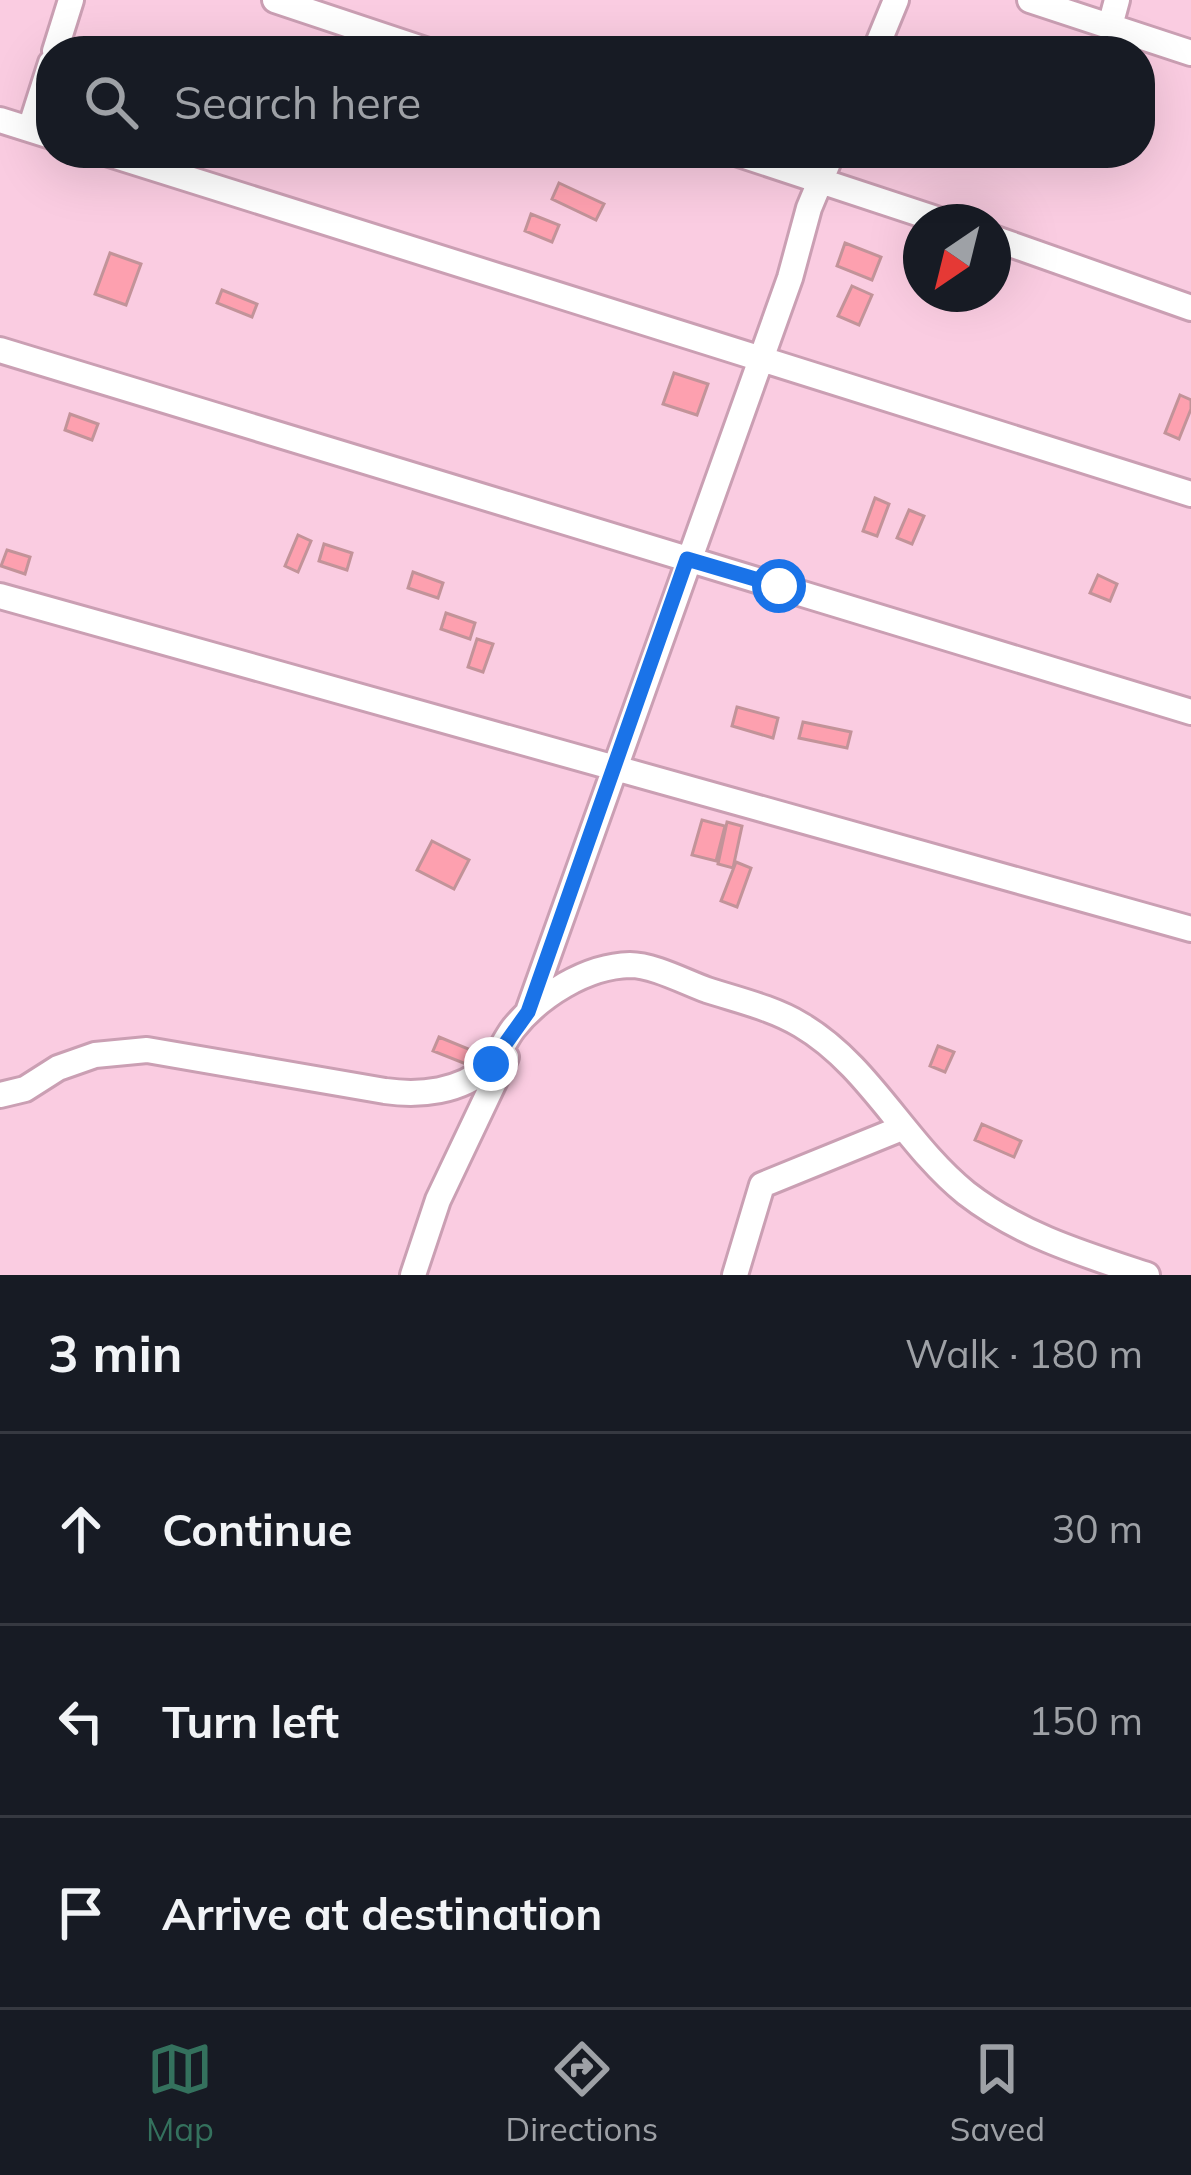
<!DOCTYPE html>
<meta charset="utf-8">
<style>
:root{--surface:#171b24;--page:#242831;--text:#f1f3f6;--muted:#9ea1a6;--line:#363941;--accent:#34715d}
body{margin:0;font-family:Mulish,sans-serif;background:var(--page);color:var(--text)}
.compass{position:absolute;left:903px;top:204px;width:108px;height:108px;border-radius:50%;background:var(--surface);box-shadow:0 12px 48px #0002;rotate:215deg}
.stop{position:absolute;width:36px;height:36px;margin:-27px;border:9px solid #1a73e8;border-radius:50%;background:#fff}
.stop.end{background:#1a73e8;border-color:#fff;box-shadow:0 3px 12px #0008}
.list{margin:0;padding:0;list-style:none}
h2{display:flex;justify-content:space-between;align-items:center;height:156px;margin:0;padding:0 48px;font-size:51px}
h2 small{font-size:39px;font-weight:400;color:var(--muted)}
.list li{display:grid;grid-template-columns:78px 1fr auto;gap:36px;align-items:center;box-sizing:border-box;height:192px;padding:0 48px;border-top:3px solid var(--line)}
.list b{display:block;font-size:45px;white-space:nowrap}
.list em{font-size:39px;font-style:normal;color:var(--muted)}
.icon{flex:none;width:66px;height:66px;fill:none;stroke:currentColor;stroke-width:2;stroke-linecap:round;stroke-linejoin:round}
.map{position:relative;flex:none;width:1191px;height:1275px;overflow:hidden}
.search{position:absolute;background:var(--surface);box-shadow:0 12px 48px #0002;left:36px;right:36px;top:36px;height:132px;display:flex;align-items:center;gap:30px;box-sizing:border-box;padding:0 42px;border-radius:48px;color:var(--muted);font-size:45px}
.sheet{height:732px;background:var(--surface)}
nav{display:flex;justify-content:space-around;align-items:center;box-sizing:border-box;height:168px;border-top:3px solid var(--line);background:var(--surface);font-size:33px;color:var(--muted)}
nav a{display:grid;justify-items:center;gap:6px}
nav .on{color:var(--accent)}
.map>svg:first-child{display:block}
.building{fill:#fda0af;stroke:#c29399;stroke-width:3}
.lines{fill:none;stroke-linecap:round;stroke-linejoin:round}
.minor-casing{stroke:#ca9fb3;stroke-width:30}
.minor{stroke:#fff;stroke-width:24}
.route{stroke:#1a73e8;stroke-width:15}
</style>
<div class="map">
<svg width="1191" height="1275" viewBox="0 0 1191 1275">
<rect width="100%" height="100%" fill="#facce1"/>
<path class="building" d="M559,183L604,204L596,220L552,199Z
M531,214L559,225L552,242L525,231Z
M845,243L881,257L872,280L837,266Z
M110,253L141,264L126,305L95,294Z
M852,286L872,295L859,325L838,316Z
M222,290L257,304L252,317L217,303Z
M674,373L708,384L697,415L663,404Z
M1180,395L1191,400V409L1179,439L1165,433Z
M70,414L98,424L92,440L65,430Z
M875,498L889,504L877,536L863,531Z
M909,510L924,516L912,544L897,538Z
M298,535L311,541L298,572L285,566Z
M324,544L352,553L347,570L319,561Z
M7,550L30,557L25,574L1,566Z
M413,572L443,583L438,598L408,588Z
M1098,575L1117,584L1110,601L1090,593Z
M446,613L475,623L470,639L441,629Z
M477,639L493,644L483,672L468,667Z
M737,707L778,718L773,738L732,726Z
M803,722L851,732L847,748L799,738Z
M702,820L725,826L716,861L692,855Z
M727,822L742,826L733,868L718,864Z
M432,841L469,860L454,889L417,870Z
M736,862L751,868L737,907L721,901Z
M439,1037L471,1050L466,1064L433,1051Z
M938,1046L954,1052L945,1072L930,1066Z
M982,1124L1021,1141L1014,1157L975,1140Z"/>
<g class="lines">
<g class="minor-casing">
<path id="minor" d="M275,0L428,51
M1030,0L1191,53
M1110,26L1117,0
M55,51L71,0
M875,51L896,0
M0,120L51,136
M30,129L51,63
M106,153L1191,494
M736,153L945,222
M993,238L1191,308
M0,350L1191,712
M0,596L1191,929
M529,1009L790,278L809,208L832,153
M0,1095L25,1089L58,1068L95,1055L147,1050L385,1091C420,1096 460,1092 488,1067C498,1057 504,1041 513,1029C539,996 586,966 630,965C653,965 685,982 707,990C738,1000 773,1008 801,1025C869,1065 905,1144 966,1193C1020,1235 1083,1254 1147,1275
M413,1275L438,1200L506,1057
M735,1275L762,1185L902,1128"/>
</g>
<use href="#minor" class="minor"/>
</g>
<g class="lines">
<path class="route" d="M491,1064L528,1012L687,559L779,586"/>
</g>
</svg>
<svg class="compass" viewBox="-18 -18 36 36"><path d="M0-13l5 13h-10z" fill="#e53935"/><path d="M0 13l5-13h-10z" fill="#9ea1a6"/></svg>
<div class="stop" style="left:779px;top:586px"></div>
<div class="stop end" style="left:491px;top:1064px"></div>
<div class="search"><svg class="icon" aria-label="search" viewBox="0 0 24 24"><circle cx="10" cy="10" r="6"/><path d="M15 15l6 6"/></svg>Search here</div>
</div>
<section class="sheet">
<h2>3 min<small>Walk · 180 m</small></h2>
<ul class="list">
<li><svg class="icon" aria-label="ahead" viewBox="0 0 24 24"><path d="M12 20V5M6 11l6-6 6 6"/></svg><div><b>Continue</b></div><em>30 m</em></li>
<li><svg class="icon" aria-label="left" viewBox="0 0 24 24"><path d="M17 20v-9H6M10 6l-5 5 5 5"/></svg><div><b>Turn left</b></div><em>150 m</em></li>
<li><svg class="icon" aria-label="arrive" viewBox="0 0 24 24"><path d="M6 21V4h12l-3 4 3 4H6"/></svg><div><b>Arrive at destination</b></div></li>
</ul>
</section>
<nav>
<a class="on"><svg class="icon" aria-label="map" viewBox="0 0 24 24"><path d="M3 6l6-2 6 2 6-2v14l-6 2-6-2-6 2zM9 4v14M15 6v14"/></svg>Map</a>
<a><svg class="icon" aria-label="directions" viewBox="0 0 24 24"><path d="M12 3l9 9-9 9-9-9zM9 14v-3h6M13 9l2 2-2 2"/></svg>Directions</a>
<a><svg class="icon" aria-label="saved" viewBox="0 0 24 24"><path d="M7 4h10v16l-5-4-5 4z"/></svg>Saved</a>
</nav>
